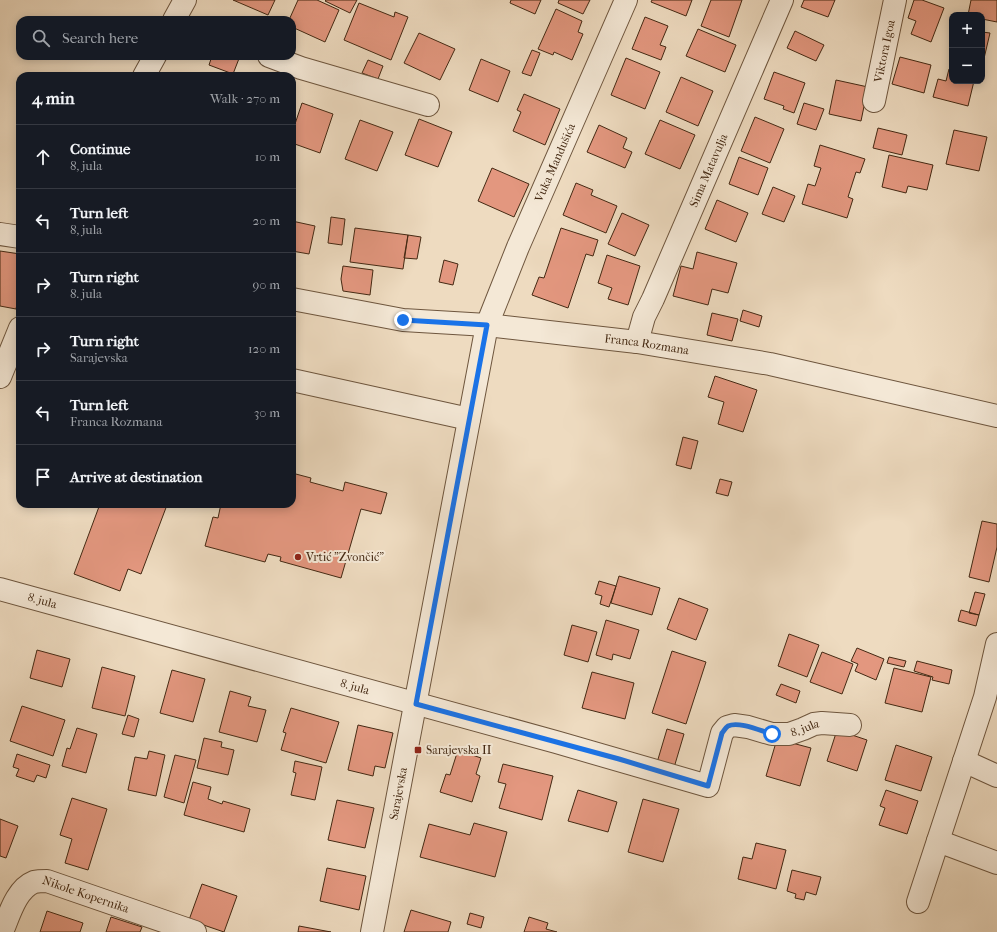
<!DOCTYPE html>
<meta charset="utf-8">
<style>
:root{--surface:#171b24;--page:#20242c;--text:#f1f3f6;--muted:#9ea1a6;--line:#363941}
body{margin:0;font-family:"IM FELL French Canon",serif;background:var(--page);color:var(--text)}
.controls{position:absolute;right:12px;top:12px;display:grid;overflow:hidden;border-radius:8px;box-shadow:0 2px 10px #0003}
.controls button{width:36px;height:36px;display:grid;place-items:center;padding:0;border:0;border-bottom:1px solid var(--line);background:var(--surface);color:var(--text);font:20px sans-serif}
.stop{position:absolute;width:12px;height:12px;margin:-9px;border:3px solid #1a73e8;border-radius:50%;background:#fff}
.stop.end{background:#1a73e8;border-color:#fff;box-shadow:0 1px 4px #0008}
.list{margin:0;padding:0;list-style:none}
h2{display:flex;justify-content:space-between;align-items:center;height:52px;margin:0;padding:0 16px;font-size:17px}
h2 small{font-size:13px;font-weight:400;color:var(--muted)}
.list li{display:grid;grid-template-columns:26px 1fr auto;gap:12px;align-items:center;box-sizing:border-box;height:64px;padding:0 16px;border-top:1px solid var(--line)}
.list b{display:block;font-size:15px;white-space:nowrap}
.list p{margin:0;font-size:13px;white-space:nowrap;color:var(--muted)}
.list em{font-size:13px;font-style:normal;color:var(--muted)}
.icon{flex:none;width:22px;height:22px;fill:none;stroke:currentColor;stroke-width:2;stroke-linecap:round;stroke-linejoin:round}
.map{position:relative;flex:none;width:997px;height:932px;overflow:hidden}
.search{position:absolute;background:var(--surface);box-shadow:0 2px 10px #0003;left:16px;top:16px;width:280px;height:44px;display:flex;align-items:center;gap:10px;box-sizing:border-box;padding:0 14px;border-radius:12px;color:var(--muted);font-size:15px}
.panel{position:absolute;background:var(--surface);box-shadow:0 2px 10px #0003;left:16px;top:72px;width:280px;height:436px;border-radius:12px}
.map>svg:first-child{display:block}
.building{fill:#e3977f;stroke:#442913}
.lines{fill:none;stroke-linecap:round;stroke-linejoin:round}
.minor-casing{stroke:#6e563e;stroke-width:24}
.minor{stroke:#f4e8d6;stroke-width:22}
.route{stroke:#1a73e8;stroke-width:5}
.poi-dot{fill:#8f2418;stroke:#f4e8d6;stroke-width:1.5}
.labels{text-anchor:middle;stroke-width:4;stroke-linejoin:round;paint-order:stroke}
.street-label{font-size:12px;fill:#442913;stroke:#f4e8d6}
.poi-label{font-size:12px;fill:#442913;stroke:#f4e8d6;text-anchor:start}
</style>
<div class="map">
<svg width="997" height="932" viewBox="0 0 997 932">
<rect width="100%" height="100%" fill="#eedbc0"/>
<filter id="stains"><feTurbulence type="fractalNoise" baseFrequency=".005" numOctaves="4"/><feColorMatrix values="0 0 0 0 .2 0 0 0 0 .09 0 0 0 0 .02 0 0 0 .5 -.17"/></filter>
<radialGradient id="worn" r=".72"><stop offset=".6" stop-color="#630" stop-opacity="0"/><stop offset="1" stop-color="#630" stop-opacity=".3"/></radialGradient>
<path class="building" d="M233,0H275L268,15Z
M298,0H317L339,10L325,42L292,27V20H289Z
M326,0H357L350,13L325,1Z
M511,0H541L535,14L510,3Z
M559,0H590L583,14L558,3Z
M652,0H692L686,16L651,2Z
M711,0H742L729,37L701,26Z
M804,0H835L828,17L801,7Z
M914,0H922L944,8L931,42L911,34L916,21L908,18Z
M971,0H997V22L982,19V15H968Z
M359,3L394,17L395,12L408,17L391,60L344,40Z
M556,9L582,21L578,32L583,34L572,60L554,52L553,55L538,49Z
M645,17L668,26L660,45L666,47L661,60L632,49Z
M698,29L736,45L725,72L686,56Z
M795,31L824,45L816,61L787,48Z
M982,32L990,33L982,67Z
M419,33L455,49L440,80L404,63Z
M532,50L540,53L531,76L522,73Z
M212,56H240L233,74L209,65Z
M900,57L931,65L924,93L892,84Z
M626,58L660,72L645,109L611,95Z
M481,59L510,71L498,102L469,90Z
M368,60L383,66L378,79L362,73Z
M949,69L952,70V81H974L968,106L933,97L938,79L946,81Z
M774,72L805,83L794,113L783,109L784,106L764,99Z
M681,77L713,91L698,126L666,112Z
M836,80L868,87L861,121L829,114Z
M524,94L560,109L545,145L513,131L521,112L517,110Z
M302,103L333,114L320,153L292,143V133Z
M804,103L824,109L816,130L797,124Z
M755,117L784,129L770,163L741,151Z
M419,119L452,132L438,167L405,155Z
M360,120L393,132L377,171L345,159Z
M660,120L695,135L680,169L645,154Z
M599,125L627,138L623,148L632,152L625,168L587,152Z
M878,128L907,135L902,155L873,148Z
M954,130L987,137L979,171L946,164Z
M820,145L865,159L860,173L856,172L848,197L853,199L847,218L802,204L808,184L815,186L821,168L814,166Z
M889,155L933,165L927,190L908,186L906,193L882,187Z
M739,157L768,168L758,195L729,184Z
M492,168L529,184L514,217L478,201Z
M576,183L593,190L591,195L617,206L606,233L563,215Z
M773,187L795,196L784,222L762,214Z
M717,200L748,213L736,242L705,229Z
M622,213L649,225L635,256L608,244Z
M331,217L345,219L342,245L328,243Z
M292,221L315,226L309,254L292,251Z
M355,228L408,235L403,269L350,262Z
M561,228L598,240L593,256L586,254L568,308L532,295L539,277L544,278Z
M408,235L421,237L417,259L404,258Z
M0,251L20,254V289L16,309L0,306Z
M697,252L737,263L728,293L712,289L708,305L673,296L681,266L693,269Z
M607,255L640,266L628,305L608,299L612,288L598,283Z
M444,260L458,264L453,285L439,282Z
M343,266L373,270L370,295L343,291L341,279Z
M743,310L762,316L759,327L740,321Z
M712,313L738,319L732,341L707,335Z
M715,376L757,390L743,432L718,424L724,402L708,397Z
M683,437L698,441L691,469L676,465Z
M292,473L311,478L310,482L343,491L345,482L387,493L381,514L361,509L341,578L280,561L281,557L268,554L265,562L205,546L213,517L218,518L221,504H292Z
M720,479L732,482L728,496L716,493Z
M100,504L167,505L141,574L128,569L120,591L74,574Z
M982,521L997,524V547L989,582L969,577Z
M619,576L660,588L652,615L611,603Z
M599,581L616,586L609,607L600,604L602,596L595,594Z
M975,592L985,594L979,615L969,613Z
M679,598L708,609L696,640L667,629Z
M961,610L979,615L976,626L958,621Z
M606,620L639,630L630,659L613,654L612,660L596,655Z
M572,625L597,632L588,662L564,655Z
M789,634L819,645L807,677L778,666Z
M857,648L884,659L876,680L855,671L858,664L851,661Z
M37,650L70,659L62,687L30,678Z
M672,651L706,662L686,724L652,713Z
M822,652L853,664L842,694L810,682Z
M889,657L906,661L904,667L887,663Z
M917,661L952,670L949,684L932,680L933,677L914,671Z
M102,667L135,676L125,716L92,708Z
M894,668L931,677L922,712L885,703Z
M172,670L205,679L193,722L160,713Z
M592,672L634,683L625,719L582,708Z
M781,684L800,691L796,703L776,695Z
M230,691L251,697L248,706L266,710L257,742L219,732Z
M22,706L65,720L53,756L10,741Z
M291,708L339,722L326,763L281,750L286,733L283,732Z
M128,715L139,719L134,737L122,734Z
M358,725L393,733L385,768L375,766L373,776L348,770Z
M77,728L97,734L86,773L62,766L67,748L70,749Z
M667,729L684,734L673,771L656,766Z
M837,730L867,740L857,771L827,761Z
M204,738L222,742L221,747L234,750L228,775L197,768Z
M777,739L811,748L800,786L766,776Z
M896,745L932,757L921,791L885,780Z
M458,750L481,758L476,774L480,776L472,802L440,792L446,774L450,775Z
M149,751L165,755L156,796L128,790L135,757L147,759Z
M17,754L50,765L46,778L37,775L34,782L16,776L19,769L13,767Z
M175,755L196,760L184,803L164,797Z
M295,761L322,767L315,800L291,795L296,773L293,772Z
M503,764L553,776L542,820L499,808L506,784L498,782Z
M193,782L211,787L208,799L222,804L223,801L250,809L244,832L184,815Z
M578,790L617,802L608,832L568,821Z
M886,790L918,801L907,834L879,825L885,808L880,806Z
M72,798L107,809L88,870L65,863L72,839L60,835Z
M643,799L679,809L663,862L628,852Z
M337,800L374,808L365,848L328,840Z
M0,819L18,826L6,858L0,856Z
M474,823L507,832L495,877L420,857L429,824L470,835Z
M756,843L786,850L776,889L738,879L743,857L752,859Z
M327,868L366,876L359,910L320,901Z
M792,870L821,877L816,895L806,892L804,900L795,898L796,894L787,891Z
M202,884L237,896L224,932L189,920Z
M411,910L451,922L448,932H404Z
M47,911L83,923L80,932H40Z
M470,913L484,917L481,928L467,924Z
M111,917L142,927L140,932H106Z
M529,917L548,923L546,929L557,932H524Z
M299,926L331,932H298Z"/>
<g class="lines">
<g class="minor-casing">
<g id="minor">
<path d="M174,20L185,0"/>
<path d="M269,56L301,68L428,105"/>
<path d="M144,76L155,56"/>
<path id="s1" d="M874,101L895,0"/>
<path d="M0,234L20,237"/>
<path id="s2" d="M292,299L403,320L487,325L637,342L770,364L997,416"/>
<path id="s3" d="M637,342L644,317L653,299L782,0"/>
<path d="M0,377L20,328"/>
<path d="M292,380L469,419"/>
<path id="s4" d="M0,589L556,742L708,786L722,733L727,727L734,725L748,727L772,734H789L803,729L814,724L822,723L850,725"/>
<path d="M964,761L997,776"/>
<path d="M938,841L997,863"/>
<path d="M918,902L985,697L997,644"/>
<path id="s5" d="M2,932C9,916 16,889 34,882C38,881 43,881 47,881L195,932"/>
<path id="s6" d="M372,932L487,325L518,247L626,0"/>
</g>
</g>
<use href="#minor" class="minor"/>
</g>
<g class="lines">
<path class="route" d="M403,320L487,325L416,704L619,759L708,786L722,733C724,731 725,728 728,726C739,721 761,731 772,734"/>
</g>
<g class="poi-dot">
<circle cx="298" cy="557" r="4"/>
<rect x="414" y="746" width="8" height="8" rx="2"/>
</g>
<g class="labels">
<g class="street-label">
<text dy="4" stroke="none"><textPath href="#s1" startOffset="51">Viktora Igoa</textPath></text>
<text dy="4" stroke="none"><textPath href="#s6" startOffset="794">Vuka Mandušića</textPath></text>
<text dy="4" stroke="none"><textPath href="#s3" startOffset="186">Sima Matavulja</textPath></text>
<text dy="4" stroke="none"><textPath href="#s2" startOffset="358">Franca Rozmana</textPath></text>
<text dy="4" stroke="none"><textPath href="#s4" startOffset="44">8. jula</textPath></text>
<text dy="4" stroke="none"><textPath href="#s4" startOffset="368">8. jula</textPath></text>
<text dy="4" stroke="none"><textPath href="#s4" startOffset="878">8, jula</textPath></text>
<text dy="4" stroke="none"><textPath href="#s6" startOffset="141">Sarajevska</textPath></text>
<text dy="4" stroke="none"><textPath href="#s5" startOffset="115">Nikole Kopernika</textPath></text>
</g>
<g class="poi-label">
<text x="306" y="561">Vrtić "Zvončić"</text>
<text x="426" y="754">Sarajevska II</text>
</g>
</g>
<rect width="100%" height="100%" filter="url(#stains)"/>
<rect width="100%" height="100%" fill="url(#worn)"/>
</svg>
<div class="controls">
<button>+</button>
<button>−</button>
</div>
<div class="stop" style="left:772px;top:734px"></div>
<div class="stop end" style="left:403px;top:320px"></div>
<div class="search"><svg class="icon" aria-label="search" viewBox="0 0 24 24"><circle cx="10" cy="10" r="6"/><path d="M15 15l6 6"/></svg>Search here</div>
<section class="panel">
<h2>4 min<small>Walk · 270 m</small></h2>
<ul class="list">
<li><svg class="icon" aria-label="ahead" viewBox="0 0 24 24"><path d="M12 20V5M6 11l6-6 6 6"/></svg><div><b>Continue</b><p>8, jula</p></div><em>10 m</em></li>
<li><svg class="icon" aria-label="left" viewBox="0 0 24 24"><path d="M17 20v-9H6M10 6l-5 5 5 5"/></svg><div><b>Turn left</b><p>8, jula</p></div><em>20 m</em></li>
<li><svg class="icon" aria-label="right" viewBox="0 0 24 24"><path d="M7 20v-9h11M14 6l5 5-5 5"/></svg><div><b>Turn right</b><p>8. jula</p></div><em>90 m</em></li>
<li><svg class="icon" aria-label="right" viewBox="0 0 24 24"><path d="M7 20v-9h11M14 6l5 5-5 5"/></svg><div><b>Turn right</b><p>Sarajevska</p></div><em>120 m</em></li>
<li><svg class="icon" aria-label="left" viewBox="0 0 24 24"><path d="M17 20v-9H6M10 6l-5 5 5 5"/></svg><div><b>Turn left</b><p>Franca Rozmana</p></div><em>30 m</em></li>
<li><svg class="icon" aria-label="arrive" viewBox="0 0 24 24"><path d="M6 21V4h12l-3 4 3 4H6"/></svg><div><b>Arrive at destination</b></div></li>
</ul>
</section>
</div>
